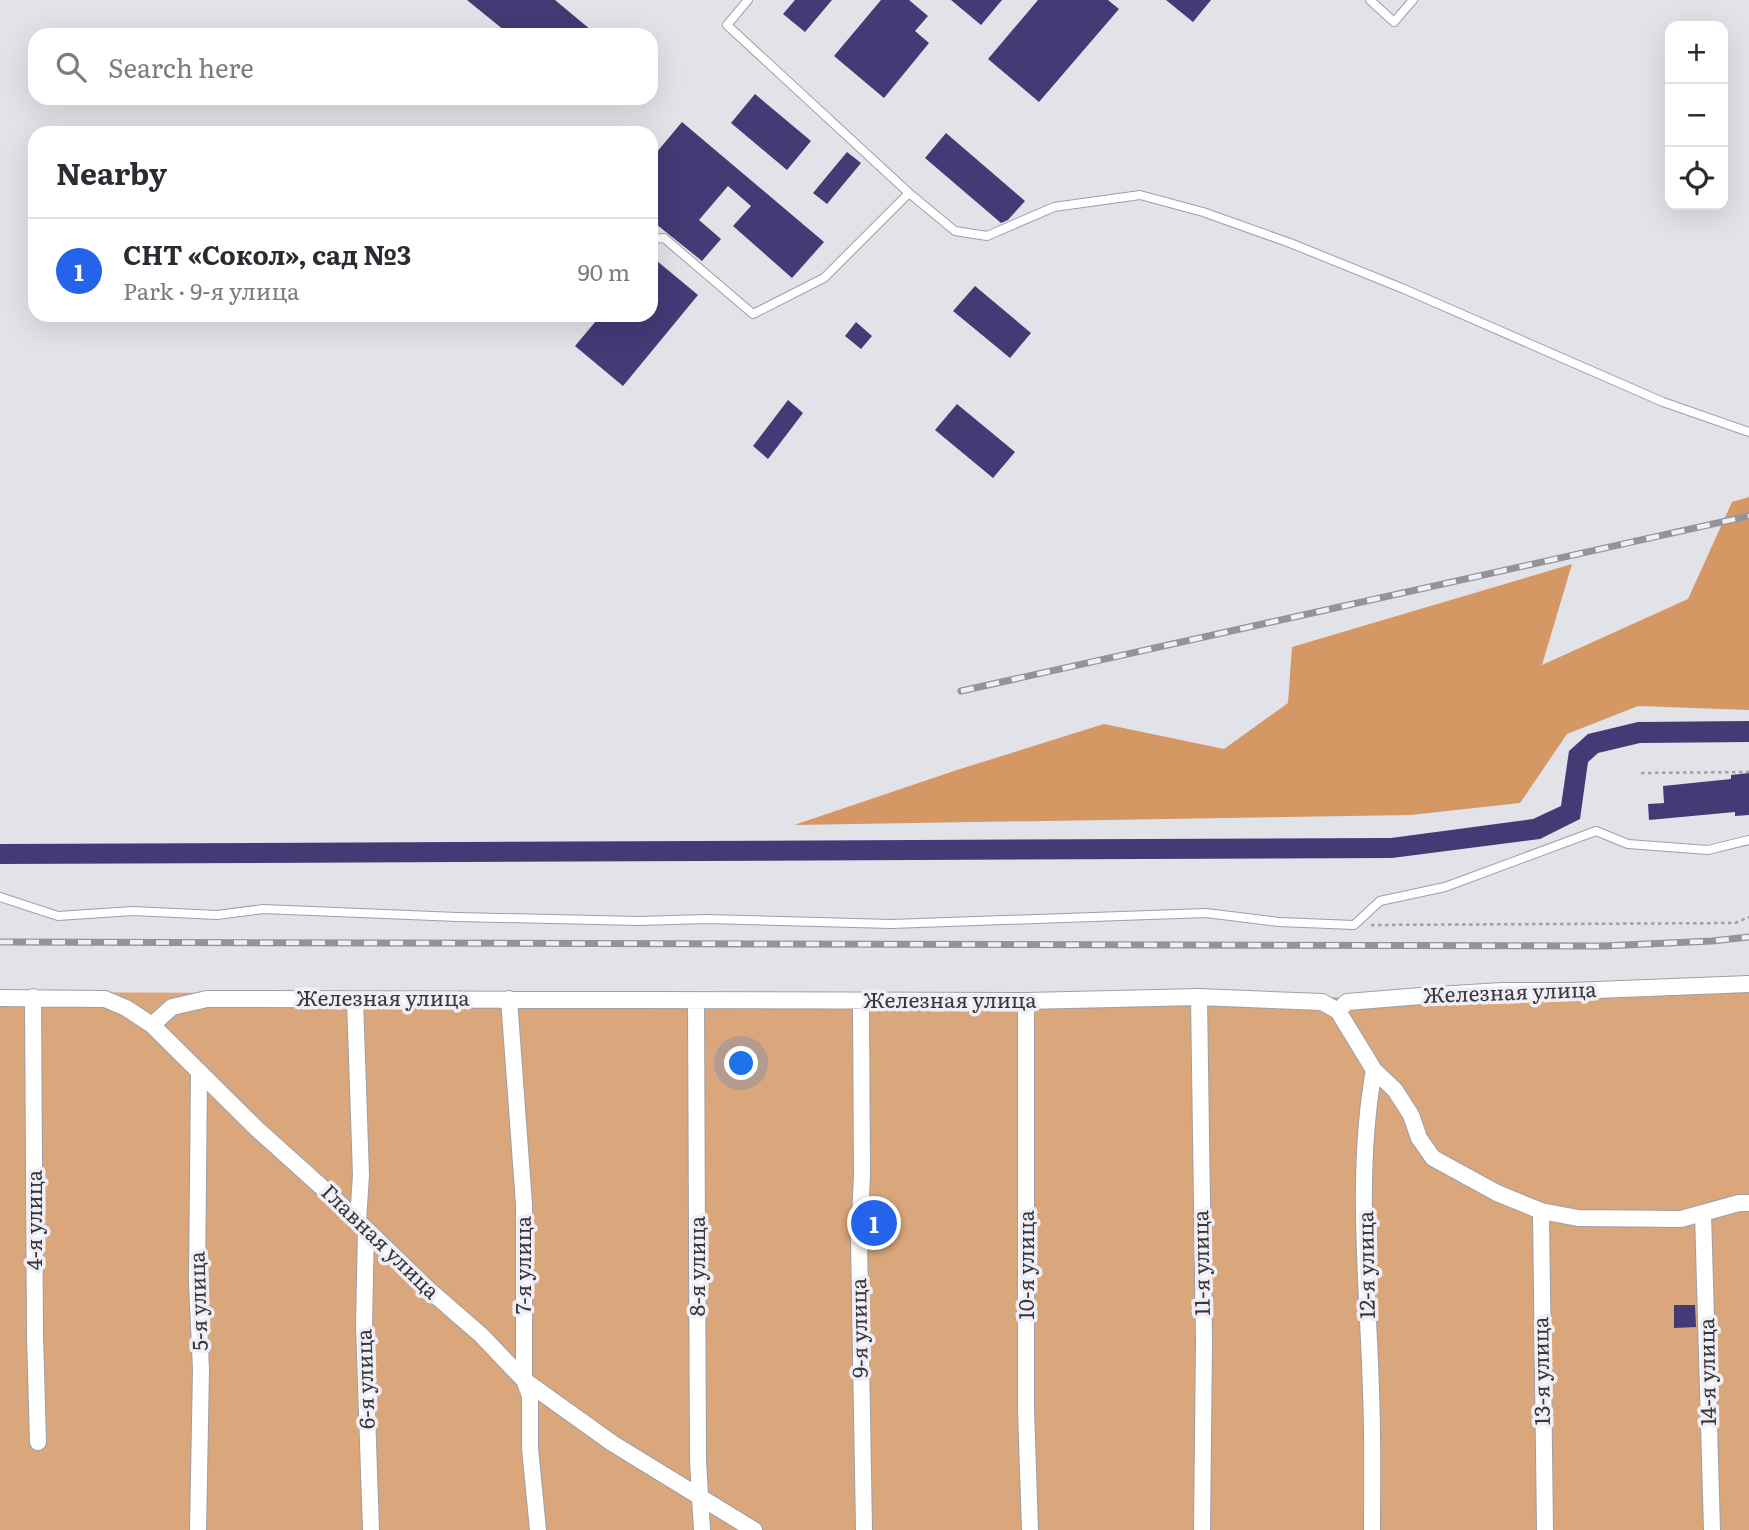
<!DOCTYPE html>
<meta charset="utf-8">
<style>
:root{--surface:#fff;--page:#f2f2f3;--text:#2b2b33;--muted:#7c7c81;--line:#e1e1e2;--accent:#2563eb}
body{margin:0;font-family:Literata,serif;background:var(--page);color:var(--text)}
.controls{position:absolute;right:21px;top:21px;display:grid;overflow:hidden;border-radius:14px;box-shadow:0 7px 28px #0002}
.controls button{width:63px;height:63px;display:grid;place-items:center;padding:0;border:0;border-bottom:2px solid var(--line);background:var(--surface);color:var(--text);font:35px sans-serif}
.you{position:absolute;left:742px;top:1064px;width:24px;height:24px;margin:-18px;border:5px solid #fff;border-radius:50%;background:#1a73e8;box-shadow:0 0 0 10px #1a73e833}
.badge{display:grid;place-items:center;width:46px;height:46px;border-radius:50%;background:var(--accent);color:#fff;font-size:23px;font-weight:700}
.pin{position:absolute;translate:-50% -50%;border:4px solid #fff;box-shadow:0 2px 7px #0006}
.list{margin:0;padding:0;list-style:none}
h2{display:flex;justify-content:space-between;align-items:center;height:91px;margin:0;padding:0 28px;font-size:30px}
h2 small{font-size:23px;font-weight:400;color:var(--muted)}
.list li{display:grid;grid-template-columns:46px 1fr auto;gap:21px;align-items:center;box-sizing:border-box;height:105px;padding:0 28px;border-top:2px solid var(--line)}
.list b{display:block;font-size:26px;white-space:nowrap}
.list p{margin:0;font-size:23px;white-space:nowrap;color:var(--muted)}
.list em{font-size:23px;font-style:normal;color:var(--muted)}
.icon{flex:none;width:38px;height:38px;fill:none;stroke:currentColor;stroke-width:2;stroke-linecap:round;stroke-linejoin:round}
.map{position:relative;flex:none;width:1749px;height:1530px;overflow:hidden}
.search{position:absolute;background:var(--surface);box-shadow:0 7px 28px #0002;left:28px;top:28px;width:630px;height:77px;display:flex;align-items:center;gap:18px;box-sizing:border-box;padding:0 24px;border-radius:21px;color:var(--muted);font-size:26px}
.panel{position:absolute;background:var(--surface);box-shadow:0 7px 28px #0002;left:28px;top:126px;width:630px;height:196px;border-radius:21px}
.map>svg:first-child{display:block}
.green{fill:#daa67b}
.forest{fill:#d59764}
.building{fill:#453976}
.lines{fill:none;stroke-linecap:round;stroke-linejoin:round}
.lane-casing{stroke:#9f9fa6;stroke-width:10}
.street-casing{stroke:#9f9fa6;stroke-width:18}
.path{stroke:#9f9fa4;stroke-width:2.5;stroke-dasharray:3.5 3.5;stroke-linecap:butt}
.lane{stroke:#fff;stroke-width:8}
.street{stroke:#fff;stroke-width:16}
.rail-casing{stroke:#939398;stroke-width:7}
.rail{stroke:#f0eff7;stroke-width:4.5;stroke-dasharray:13;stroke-linecap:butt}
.labels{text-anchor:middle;stroke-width:7;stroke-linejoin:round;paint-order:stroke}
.street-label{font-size:21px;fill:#37373a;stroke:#f0eff7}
</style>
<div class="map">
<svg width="1749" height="1530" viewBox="0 0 1749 1530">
<rect width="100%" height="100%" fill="#e2e2e9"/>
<path class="green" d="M1749,983V1530H0V992L1534,998Z"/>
<path class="forest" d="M1749,497V710L1638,706L1567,734L1520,803L1411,815L794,825L957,770L1104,724L1224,749L1288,703L1292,647L1572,564L1542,665L1688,599L1732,502Z"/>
<path class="building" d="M467,0H555L597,35H510Z
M795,0H832L805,32L783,14Z
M881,0H909L928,16L915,31L929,43L884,98L834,56Z
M951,0H1002L981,25Z
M1038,0H1108L1119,9L1039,102L988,59Z
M1166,0H1211L1193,22Z
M755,94L811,141L787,170L731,123Z
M682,122L824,242L792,278L733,226L751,206L728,186L699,220L721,239L702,261L651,220V159Z
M946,133L1025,201L1008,220L1001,223L925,158Z
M847,152L861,163L827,204L813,193Z
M651,256L698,295L623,386L575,346L601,315H651Z
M975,286L1031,333L1010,358L953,311Z
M856,322L872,336L861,349L845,336Z
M788,400L803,413L768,459L753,446Z
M957,404L1015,452L993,478L935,430Z
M1749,721V742L1640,743L1598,753L1588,762L1580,819L1540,839L1392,858L0,864V844L1391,838L1533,819L1561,806L1569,751L1588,734L1638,722Z
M1749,773V815L1735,816V812L1649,820L1648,804L1664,803L1663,786L1731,779V775Z
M1674,1305H1695L1696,1327L1674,1328Z"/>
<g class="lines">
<g class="lane-casing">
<path id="lane" d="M748,0L727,25L909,193
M1370,0L1394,22L1413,0
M651,239L664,238L753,314L824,278L909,193L955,231L987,236L1054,207L1140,195L1203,212L1290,243L1404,289L1663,402L1749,432
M0,897L58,916L133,911L217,915L263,909L457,917L639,921L706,919L891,924L1206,913L1279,922L1354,925L1380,901L1445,887L1596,831L1628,844L1708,850L1749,840"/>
</g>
<g class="street-casing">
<path id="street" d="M33,997L35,1335L38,1442
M1199,997L1204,1341L1202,1530
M0,998L105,999L126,1008L152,1025L257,1129L336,1200L428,1289L481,1335L524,1380L612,1443L754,1530
M509,999L524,1204V1380L530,1396V1448L538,1530
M355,1000L361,1175L358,1221
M696,1001L698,1461L702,1530
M861,1001L862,1175L859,1239L864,1530
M1026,1001V1409L1030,1530
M1338,1011L1374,1070C1355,1175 1368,1285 1371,1391C1373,1437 1372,1484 1372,1530
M152,1025L172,1007L207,999L1026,1001L1199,997L1322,1002L1338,1011L1347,1002L1421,996L1502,991H1571L1749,984
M1374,1070L1395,1090L1411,1115L1419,1138L1433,1158L1497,1193L1541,1211L1578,1218L1681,1219L1739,1203H1749
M1541,1211L1545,1530
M1703,1213L1712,1530
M366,1229L364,1325L371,1530
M198,1530L201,1369L197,1282L199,1073"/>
</g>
<path class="path" d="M1641,773L1749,772
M1371,925L1735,923L1749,917"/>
<use href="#lane" class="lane"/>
<use href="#street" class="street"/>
<g class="rail-casing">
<path id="rail" d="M961,691L1749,516
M0,942L1603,946L1712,941L1749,937"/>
</g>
<use href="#rail" class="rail"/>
</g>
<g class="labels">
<g class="street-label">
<text transform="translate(1510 993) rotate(-2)" y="7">Железная улица</text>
<text x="383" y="1006">Железная улица</text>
<text x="950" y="1008">Железная улица</text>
<text transform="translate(35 1220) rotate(-90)" y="7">4-я улица</text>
<text transform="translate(380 1242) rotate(44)" y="7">Главная улица</text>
<text transform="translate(1202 1263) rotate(-91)" y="7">11-я улица</text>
<text transform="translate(524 1265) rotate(-90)" y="7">7-я улица</text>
<text transform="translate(1027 1265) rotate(-90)" y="7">10-я улица</text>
<text transform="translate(1367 1265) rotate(-91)" y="7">12-я улица</text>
<text transform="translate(698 1266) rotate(-90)" y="7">8-я улица</text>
<text transform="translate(199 1301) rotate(-92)" y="7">5-я улица</text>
<text transform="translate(860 1328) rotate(-91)" y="7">9-я улица</text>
<text transform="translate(1542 1371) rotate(-91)" y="7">13-я улица</text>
<text transform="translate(1708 1372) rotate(-91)" y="7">14-я улица</text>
<text transform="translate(366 1379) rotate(-92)" y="7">6-я улица</text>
</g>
</g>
</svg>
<div class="controls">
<button>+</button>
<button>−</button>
<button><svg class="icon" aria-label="locate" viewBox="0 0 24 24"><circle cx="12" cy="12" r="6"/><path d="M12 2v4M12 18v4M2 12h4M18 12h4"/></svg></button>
</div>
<div class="you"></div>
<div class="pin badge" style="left:874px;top:1223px">1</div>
<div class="search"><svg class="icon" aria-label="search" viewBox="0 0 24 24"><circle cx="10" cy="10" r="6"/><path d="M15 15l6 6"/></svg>Search here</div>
<section class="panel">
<h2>Nearby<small></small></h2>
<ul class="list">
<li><span class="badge">1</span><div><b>СНТ «Сокол», сад №3</b><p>Park · 9-я улица</p></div><em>90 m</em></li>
</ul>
</section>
</div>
